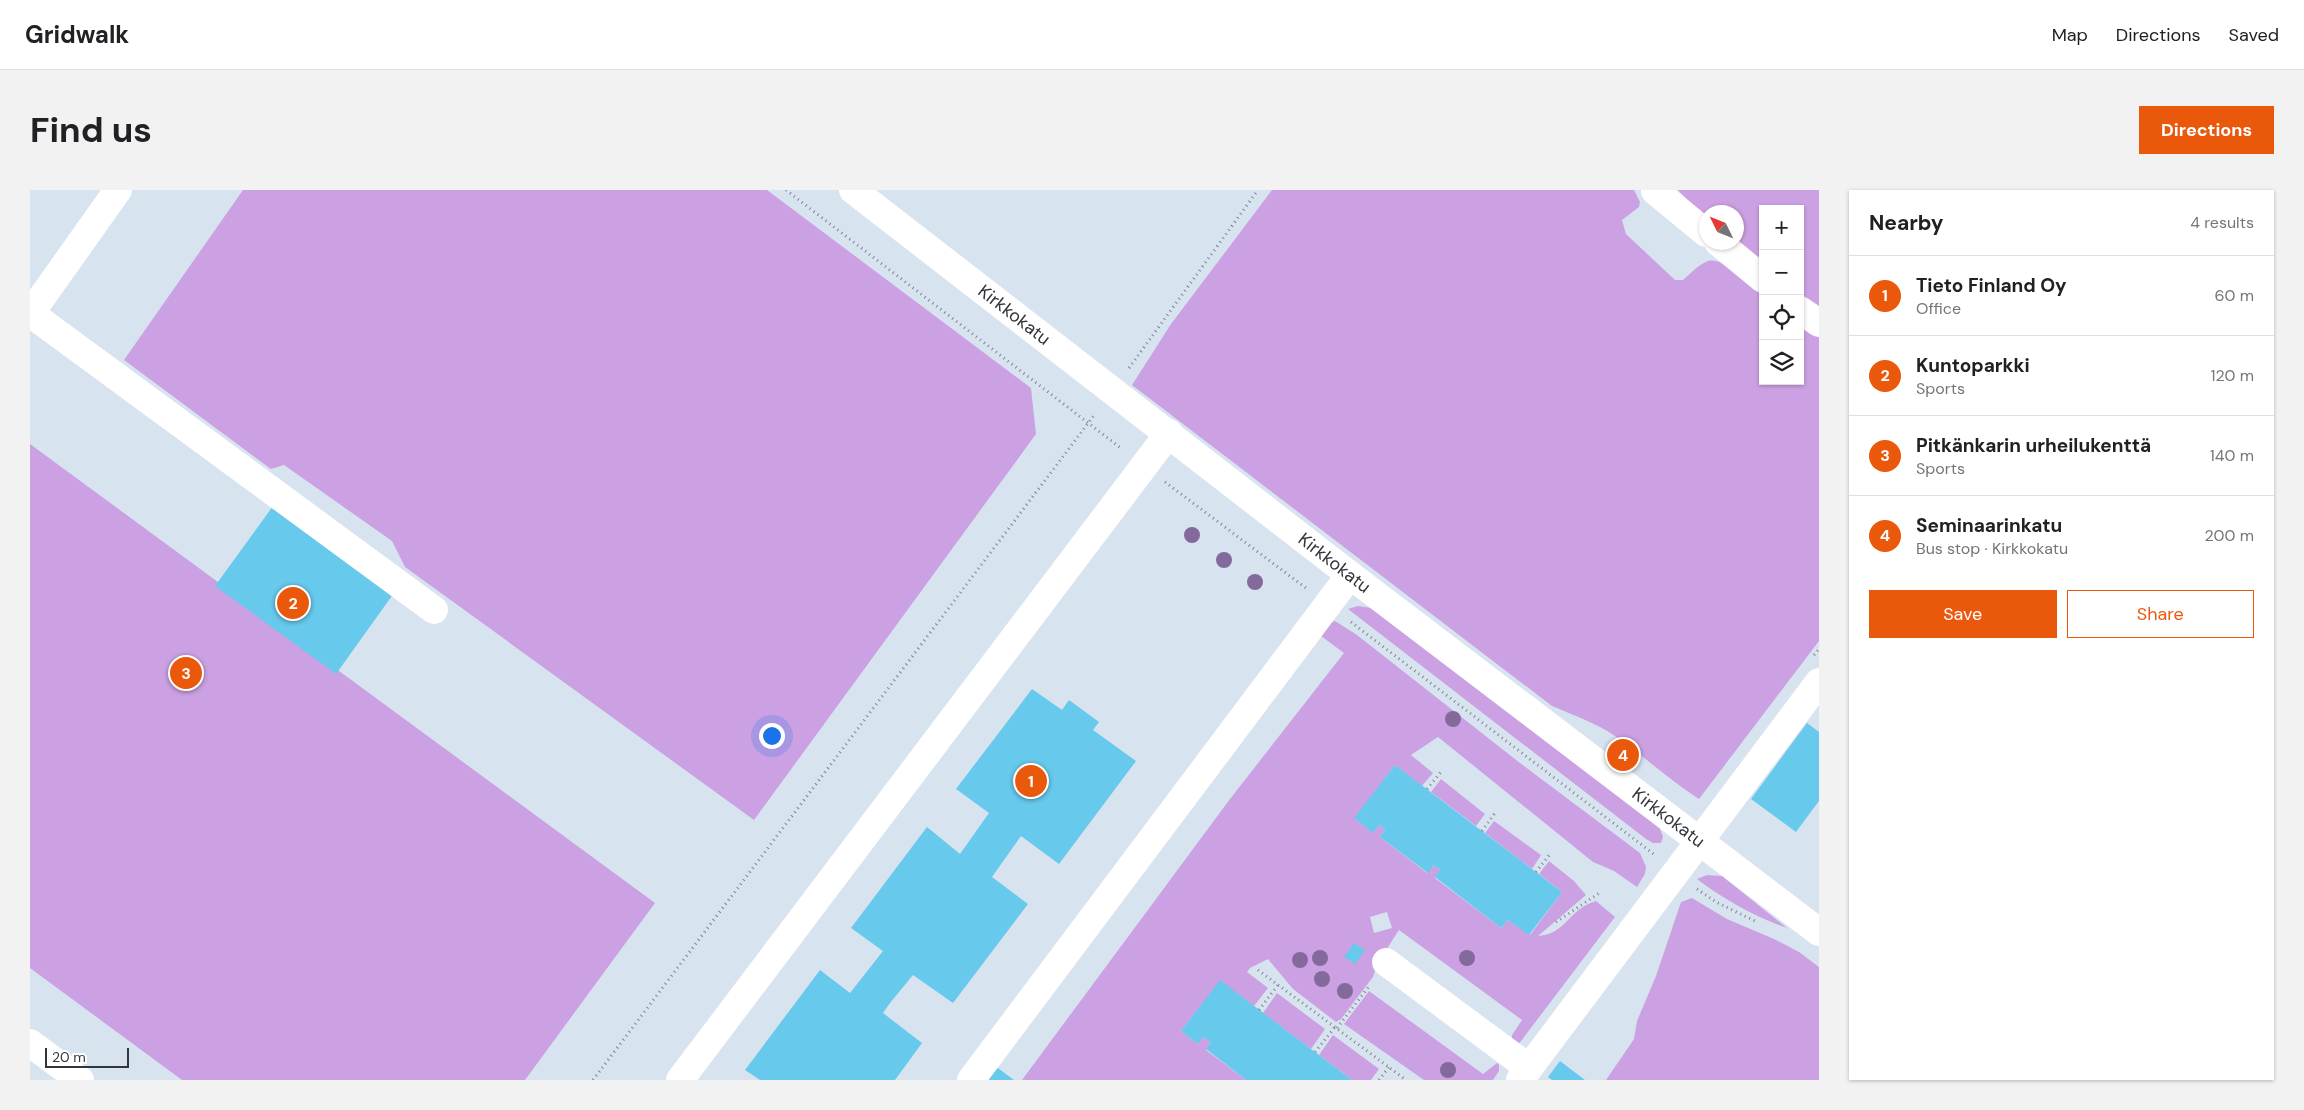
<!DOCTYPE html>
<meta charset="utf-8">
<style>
:root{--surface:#fff;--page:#f2f2f2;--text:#202124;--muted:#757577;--line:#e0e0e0;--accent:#ea580c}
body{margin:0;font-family:"DM Sans",sans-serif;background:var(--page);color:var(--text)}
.controls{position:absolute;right:15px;top:15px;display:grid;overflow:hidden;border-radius:0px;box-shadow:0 1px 4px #0004}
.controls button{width:45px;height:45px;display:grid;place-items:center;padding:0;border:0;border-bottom:1px solid var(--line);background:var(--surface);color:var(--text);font:25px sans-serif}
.compass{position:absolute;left:1669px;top:15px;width:45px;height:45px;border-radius:50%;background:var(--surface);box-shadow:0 1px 4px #0004;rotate:313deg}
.scale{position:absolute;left:15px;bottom:12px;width:84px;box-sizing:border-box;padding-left:5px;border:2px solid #32363b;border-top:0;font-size:14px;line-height:18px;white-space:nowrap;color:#32363b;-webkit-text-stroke:4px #fff;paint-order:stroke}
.you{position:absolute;left:741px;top:545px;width:18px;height:18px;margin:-12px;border:4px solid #fff;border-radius:50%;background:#1a73e8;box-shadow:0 0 0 8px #1a73e833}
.badge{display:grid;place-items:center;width:32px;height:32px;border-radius:50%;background:var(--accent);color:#fff;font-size:16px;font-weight:700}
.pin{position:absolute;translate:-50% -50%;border:2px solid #fff;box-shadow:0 1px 5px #0006}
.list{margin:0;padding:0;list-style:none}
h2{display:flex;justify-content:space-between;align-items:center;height:65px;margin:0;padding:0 20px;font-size:21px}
h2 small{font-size:16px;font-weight:400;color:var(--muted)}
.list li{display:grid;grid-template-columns:32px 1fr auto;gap:15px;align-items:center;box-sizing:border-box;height:80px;padding:0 20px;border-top:1px solid var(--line)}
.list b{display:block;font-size:19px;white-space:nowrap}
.list p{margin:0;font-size:16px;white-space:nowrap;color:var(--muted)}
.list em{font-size:16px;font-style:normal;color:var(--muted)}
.actions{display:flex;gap:10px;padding:15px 20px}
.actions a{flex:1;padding:11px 0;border:1px solid var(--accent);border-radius:0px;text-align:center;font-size:18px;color:var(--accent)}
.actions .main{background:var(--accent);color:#fff}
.icon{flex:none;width:28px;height:28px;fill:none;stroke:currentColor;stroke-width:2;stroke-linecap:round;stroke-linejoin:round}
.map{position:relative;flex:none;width:1789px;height:890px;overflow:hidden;border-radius:0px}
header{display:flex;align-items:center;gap:30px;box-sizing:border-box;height:70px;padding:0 25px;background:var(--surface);border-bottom:1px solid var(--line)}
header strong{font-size:24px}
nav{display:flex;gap:28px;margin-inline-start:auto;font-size:18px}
.intro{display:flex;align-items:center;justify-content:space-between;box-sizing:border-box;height:120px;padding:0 30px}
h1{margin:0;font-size:35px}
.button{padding:12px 22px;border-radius:0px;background:var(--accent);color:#fff;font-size:18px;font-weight:700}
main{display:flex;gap:30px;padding:0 30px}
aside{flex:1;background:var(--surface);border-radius:0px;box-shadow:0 1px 4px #0004}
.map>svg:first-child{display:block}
.green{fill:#cba1e3;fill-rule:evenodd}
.building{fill:#67c9eb}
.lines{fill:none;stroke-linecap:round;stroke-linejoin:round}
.path{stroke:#7d858d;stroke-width:3;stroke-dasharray:1 4;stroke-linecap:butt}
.minor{stroke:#fff;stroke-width:28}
.tree{fill:#84699c}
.labels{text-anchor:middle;stroke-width:4;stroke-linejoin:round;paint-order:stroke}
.street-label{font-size:18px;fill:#32363b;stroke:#fff}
</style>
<header>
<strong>Gridwalk</strong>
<nav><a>Map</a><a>Directions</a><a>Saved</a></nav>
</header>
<div class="intro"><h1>Find us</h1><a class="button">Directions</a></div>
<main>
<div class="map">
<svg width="1789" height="890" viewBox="0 0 1789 890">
<rect width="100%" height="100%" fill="#d8e3f0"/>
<path class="green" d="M213,0H737L1001,198L1006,244L724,630L375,377L362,351L254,275L241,279L94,170Z
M1242,0H1604L1610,12L1609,17L1592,30L1596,44L1645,90H1653C1660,84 1669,74 1678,71C1694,67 1720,93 1733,102V191H1770V132L1789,146V451L1669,609C1639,590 1614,566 1585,546C1566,533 1543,525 1522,516L1102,195L1141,134Z
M1648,0H1789V122L1770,109V19H1733V81L1706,52V22H1676V30Z
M0,254L625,713L495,890H152L0,778Z
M1328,416L1342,418L1629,636L1633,647L1631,653H1623L1616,649L1318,419Z
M1305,431L1327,445L1490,573L1610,663L1616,677L1615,684L1607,697L1584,681L1563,672L1408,547L1381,565L1403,583L1392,596L1365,575L1325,629L1343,642L1349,635L1355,640L1350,647L1397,683L1404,675L1410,680L1405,688L1471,738L1478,730L1500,745L1532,702L1509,684L1519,671L1544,691L1556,705L1508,746C1537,744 1538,719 1566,711L1585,727L1488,855L1482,852V845L1492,830L1369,740L1347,774L1343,787L1311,829L1306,832L1263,799L1238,769L1220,778L1217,782L1238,798L1224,816L1190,791L1151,841L1168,854L1173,847L1181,853L1176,860L1216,890H992L1200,609L1314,463L1291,446L1299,433ZM1357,722L1362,738L1344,743L1340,727Z
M1411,589L1455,624L1446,636L1401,602Z
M1464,631L1511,665L1502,679L1455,643Z
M1677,685L1692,686L1757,738C1724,726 1696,711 1667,689Z
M1662,708L1697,729L1744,749L1769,762L1789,777V890H1576L1604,849L1607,831L1626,786L1651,712Z
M1339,801L1453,884L1467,873L1469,875V881L1463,890H1394L1314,834Z
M1247,803L1295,839L1281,859L1233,823Z
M1303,845L1349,879L1341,890H1322L1289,865Z"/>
<path class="building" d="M243,316L364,403L306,484L185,396Z
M1002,499L1032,520L1039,510L1069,532L1063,540L1106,571L1029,674L991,646L962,687L998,714L923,813L883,785L860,813L853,823L892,853L865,890H730L715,880L790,780L820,803L853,761L821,738L897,637L930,664L959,623L926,599Z
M1777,533L1789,542V611L1766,642L1721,609Z
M1365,575L1532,702L1499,745L1478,730L1471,738L1405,687L1410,680L1404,675L1398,683L1350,647L1355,640L1349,635L1343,643L1324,628Z
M1324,753L1335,760L1325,774L1314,767Z
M1190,790L1281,859L1322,890H1216L1176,859L1181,853L1173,847L1168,854L1151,841Z
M1530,871L1555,890H1522L1518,887Z
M965,876L984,890H955Z"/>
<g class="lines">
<path class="path" d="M756,0L1092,259
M1099,178L1228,0
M1135,292L1276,398
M1321,432L1625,665
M1784,465L1789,459
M1397,599L1411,582
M1452,641L1465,623
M1506,682L1520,664
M1667,699L1686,712L1727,732
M1526,732L1571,702
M1228,780L1376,890
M1229,820L1248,795
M1307,838L1340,795
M1285,862L1305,837
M563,890L1065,224
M1349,890L1359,877"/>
<g class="minor">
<path id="s1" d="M823,0L1320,385L1789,742"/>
<path d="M1625,1L1676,43"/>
<path d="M1688,52L1733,89"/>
<path d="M1770,120L1789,133"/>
<path d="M0,123L404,420"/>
<path d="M0,124L88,0"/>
<path d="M1356,772L1499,878"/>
<path d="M0,853L50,890"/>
<path d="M650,890L1139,243"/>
<path d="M941,890L1320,385"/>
<path d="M1490,890L1789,492"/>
</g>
</g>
<g class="tree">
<circle cx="1162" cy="345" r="8"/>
<circle cx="1194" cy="370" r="8"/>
<circle cx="1225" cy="392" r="8"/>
<circle cx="1423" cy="529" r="8"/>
<circle cx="1290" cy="768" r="8"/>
<circle cx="1437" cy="768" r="8"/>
<circle cx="1270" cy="770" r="8"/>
<circle cx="1292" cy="789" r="8"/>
<circle cx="1315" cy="801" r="8"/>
<circle cx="1418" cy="880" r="8"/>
</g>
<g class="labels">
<g class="street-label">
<text dy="6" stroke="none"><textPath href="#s1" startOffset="204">Kirkkokatu</textPath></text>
<text dy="6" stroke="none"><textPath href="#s1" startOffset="609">Kirkkokatu</textPath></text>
<text dy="6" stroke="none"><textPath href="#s1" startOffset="1029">Kirkkokatu</textPath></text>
</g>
</g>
</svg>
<div class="controls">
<button>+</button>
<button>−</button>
<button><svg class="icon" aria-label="locate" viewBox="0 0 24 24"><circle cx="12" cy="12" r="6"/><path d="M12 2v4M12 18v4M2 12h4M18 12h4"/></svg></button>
<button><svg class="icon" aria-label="layers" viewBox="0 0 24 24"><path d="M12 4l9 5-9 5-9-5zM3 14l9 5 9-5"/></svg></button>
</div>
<svg class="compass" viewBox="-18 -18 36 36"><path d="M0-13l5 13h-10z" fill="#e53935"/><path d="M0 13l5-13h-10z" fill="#757577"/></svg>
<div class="scale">20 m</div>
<div class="you"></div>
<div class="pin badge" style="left:1001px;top:591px">1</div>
<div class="pin badge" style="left:263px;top:413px">2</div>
<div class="pin badge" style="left:156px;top:483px">3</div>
<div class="pin badge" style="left:1593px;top:565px">4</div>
</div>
<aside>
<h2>Nearby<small>4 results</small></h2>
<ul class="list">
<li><span class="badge">1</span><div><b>Tieto Finland Oy</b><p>Office</p></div><em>60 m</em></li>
<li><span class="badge">2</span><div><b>Kuntoparkki</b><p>Sports</p></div><em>120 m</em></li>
<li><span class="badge">3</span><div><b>Pitkänkarin urheilukenttä</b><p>Sports</p></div><em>140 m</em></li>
<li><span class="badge">4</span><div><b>Seminaarinkatu</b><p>Bus stop · Kirkkokatu</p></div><em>200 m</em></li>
</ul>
<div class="actions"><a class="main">Save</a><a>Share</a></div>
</aside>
</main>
